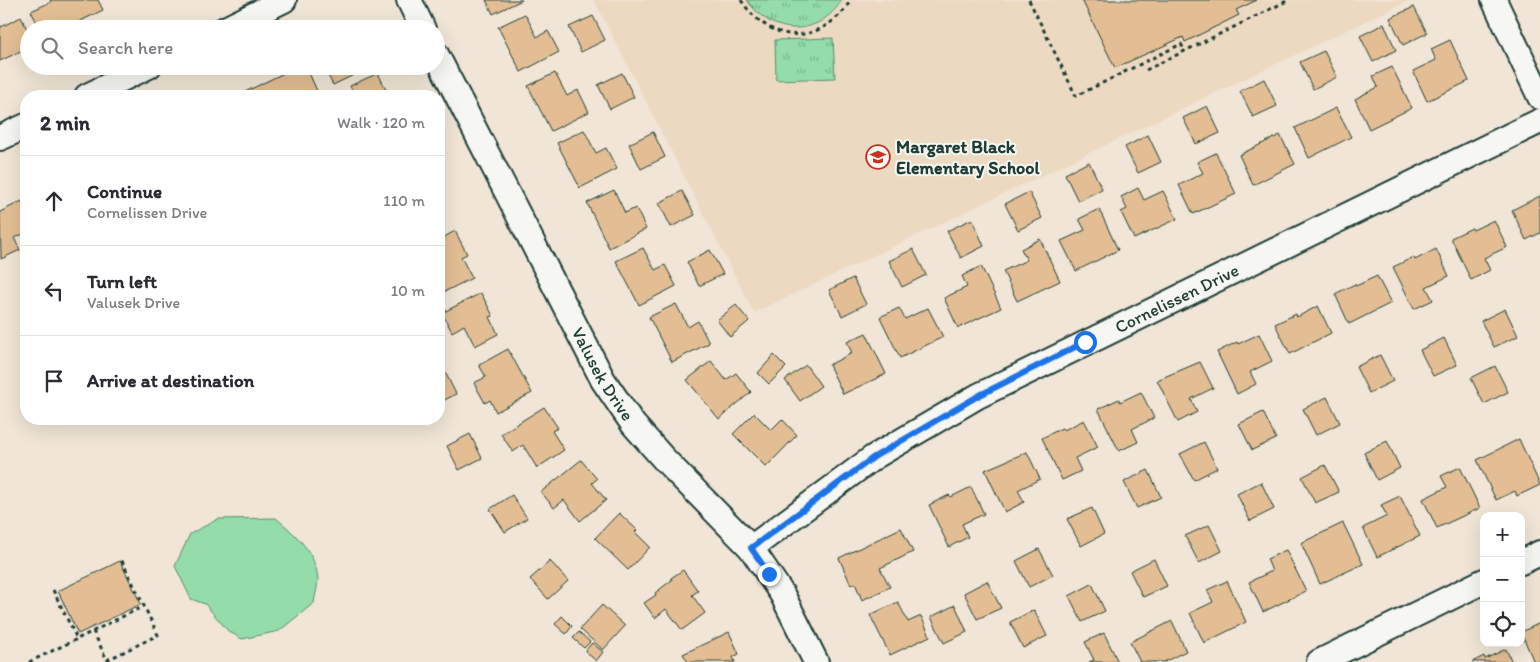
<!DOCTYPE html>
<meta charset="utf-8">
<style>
:root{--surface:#fff;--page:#f7f7f7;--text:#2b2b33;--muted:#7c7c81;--line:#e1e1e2}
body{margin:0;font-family:Itim,sans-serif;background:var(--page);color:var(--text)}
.controls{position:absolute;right:15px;bottom:15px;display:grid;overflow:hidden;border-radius:10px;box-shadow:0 5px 20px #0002}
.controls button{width:45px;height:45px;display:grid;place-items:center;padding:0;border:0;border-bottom:1px solid var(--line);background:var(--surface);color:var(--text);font:25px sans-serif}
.stop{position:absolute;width:15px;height:15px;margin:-11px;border:4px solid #1a73e8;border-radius:50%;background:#fff}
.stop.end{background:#1a73e8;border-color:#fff;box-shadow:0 1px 5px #0008}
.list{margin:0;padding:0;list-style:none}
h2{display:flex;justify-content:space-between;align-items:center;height:65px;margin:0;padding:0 20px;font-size:21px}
h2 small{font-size:16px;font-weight:400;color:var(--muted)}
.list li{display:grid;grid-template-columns:32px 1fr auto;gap:15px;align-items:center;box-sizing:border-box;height:90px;padding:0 20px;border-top:1px solid var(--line)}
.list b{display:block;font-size:19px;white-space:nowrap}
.list p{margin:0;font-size:16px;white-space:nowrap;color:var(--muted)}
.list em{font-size:16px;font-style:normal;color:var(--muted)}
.icon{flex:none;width:28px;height:28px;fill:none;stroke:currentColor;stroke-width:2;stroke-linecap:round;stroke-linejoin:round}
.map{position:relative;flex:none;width:1540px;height:662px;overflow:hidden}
.search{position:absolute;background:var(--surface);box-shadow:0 5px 20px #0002;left:20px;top:20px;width:425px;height:55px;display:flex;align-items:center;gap:12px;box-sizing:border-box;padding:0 18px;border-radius:28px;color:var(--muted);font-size:19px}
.panel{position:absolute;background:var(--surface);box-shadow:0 5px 20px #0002;left:20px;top:90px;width:425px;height:335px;border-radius:20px}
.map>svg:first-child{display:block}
.built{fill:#ecd9c2}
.grass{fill:#94dcab;stroke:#5a8c70}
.park{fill:url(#park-tufts);stroke:#5a8c70}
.building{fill:#e3be94;stroke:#1f3d34}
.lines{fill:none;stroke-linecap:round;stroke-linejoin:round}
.minor-casing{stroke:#1f3d34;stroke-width:28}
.path{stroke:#1f3d34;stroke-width:3;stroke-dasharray:4 4;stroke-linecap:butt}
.minor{stroke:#f6f6f2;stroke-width:24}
.route{stroke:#1a73e8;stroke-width:6}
.labels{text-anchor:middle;stroke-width:4;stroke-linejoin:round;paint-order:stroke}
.poi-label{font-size:18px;font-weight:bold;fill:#1f3d34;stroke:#f6f6f2;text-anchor:start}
.street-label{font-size:18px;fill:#1f3d34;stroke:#f6f6f2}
</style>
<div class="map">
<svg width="1540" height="662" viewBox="0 0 1540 662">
<defs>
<pattern id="park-tufts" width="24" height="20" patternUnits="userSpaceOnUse" patternTransform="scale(1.25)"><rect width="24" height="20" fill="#94dcab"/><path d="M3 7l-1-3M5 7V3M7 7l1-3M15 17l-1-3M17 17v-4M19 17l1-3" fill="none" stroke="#78b48c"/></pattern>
</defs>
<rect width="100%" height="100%" fill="#f0e5d6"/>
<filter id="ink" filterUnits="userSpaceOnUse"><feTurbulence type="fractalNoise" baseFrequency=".02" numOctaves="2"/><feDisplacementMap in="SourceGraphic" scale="10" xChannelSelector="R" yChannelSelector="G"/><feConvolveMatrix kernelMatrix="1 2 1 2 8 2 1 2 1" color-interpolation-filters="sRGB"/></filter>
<g filter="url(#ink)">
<path class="built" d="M594,0H1410L754,313Z"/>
<path class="grass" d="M276,518C296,535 315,551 318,579C318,586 315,595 314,603L279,631L242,639L228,631L205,604L191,599L175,566L190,534L218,519Z"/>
<path class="park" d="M747,0H842C818,38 772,37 747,0Z
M833,38L835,78L776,80L775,40Z"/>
<path class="building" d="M50,0H98L103,10L64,29H40L31,11L51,2Z
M486,0H522L493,14Z
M1082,0H1257L1236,10L1239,15L1185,42L1183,37L1115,68Z
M1414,7L1427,33L1403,45L1390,18Z
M525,14L537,37L548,31L559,52L521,72L498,27Z
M593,16L605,40L581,52L569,27Z
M21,17L29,33V47L0,61V25L1,27Z
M1384,24L1396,50L1373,62L1360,36Z
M1450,40L1469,81L1427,101L1413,71L1436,60L1431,49Z
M1324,51L1337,77L1313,89L1300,62Z
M298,66H306L317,91L305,96H248L245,92Z
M323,66H372L333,85Z
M1392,67L1412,108L1369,129L1355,99L1378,87L1373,76Z
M378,73L389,96H355L350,86Z
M555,73L567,96L578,90L589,112L551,131L528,86Z
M622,73L634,97L610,109L598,85Z
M1264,79L1277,106L1253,117L1240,91Z
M1207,106L1220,133L1196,144L1183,118Z
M1336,108L1351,137L1309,158L1295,128Z
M584,130L596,153L606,148L617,169L580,188L557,143Z
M653,132L665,157L641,169L629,144Z
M1148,135L1161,162L1138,173L1125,147Z
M1280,135L1295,164L1253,185L1239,155Z
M1216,153L1236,194L1193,214L1179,185L1203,173L1197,162Z
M1089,162L1102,189L1078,201L1065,174Z
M1138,188L1144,200L1163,191L1177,219L1134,239L1121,212L1127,209L1121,197Z
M614,190L625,213L636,208L646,229L609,248L587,203Z
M682,191L695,215L671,227L659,203Z
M1029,192L1042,218L1018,230L1005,204Z
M1540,196V233L1526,240L1512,210Z
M22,201L26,211V233L14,238L20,250L1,259L0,212Z
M1099,209L1118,250L1076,271L1061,241L1085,230L1079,219Z
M972,219L984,246L961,258L947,231Z
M1494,220L1507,247L1484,258L1490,270L1471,280L1451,238L1472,228L1473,230Z
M455,231L467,254L461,257L472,278L444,292L439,282V240Z
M1040,239L1060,281L1017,301L1003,271L1027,260L1021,249Z
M643,248L655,270L665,265L676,286L639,305L616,261Z
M913,249L926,275L902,287L889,261Z
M1436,249L1449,276L1426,287L1433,300L1414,309L1393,267L1414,257L1415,260Z
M710,250L723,274L699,286L687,262Z
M981,266L1001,308L958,328L944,298L967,287L962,276Z
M1377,276L1391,303L1349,324L1335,294L1355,284L1356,286Z
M853,278L866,304L842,316L829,290Z
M481,293L493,316L490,317L498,334L475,346L464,325L452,332L442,313Z
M676,304L688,327L698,321L709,343L672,362L649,317Z
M736,305L749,321L730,337L717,320Z
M1318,306L1331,333L1290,354L1275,324L1296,314L1297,317Z
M899,308L905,319L928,308L943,337L900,358L880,317Z
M1505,309L1518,336L1494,347L1481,321Z
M866,333L886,374L843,394L829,365L852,353L847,342Z
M1259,334L1272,361L1250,372L1256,384L1237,394L1217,352L1237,342L1238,344Z
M1444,338L1457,365L1433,376L1420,350Z
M508,349L532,393L496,412L490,400L485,403L474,383L486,377L479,365Z
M774,355L786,367L769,384L758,373Z
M1380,355L1393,381L1369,393L1356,367Z
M711,361L726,380L736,373L751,392L719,419L687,380Z
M1200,362L1213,388L1191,399L1197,412L1178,422L1157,380Z
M806,365L821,386L800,401L785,380Z
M1495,366L1508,392L1484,404L1471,378Z
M444,370L456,394L439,403V372Z
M1141,392L1154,418L1132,429L1138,442L1119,451L1098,409L1119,399L1120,402Z
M1327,397L1340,423L1316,435L1303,409Z
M544,407L558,428L552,431L564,450L537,468L523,445L513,452L501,434Z
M1263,412L1276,439L1252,450L1239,424Z
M754,413L771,430L782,419L797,435L766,467L733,434Z
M1084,420L1098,447L1075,458L1081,471L1062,480L1042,438L1062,428L1064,430Z
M470,434L482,458L459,470L447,446Z
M1519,439L1540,485L1517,496L1515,491L1496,500L1477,460Z
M1387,441L1400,468L1377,480L1364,453Z
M1204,442L1217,468L1194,480L1180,454Z
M1027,452L1040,479L1018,490L1024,502L1005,512L985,470Z
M581,460L597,479L592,483L606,500L580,521L564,500L554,508L541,492Z
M1325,465L1339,492L1315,503L1302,477Z
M1460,467L1480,508L1437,528L1423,499L1447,487L1441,476Z
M1148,470L1161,497L1137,508L1124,482Z
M1261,482L1274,509L1250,521L1237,494Z
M971,487L984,514L962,524L968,537L949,547L929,505L949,495L951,497Z
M512,495L527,518L505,532L490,509Z
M1400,496L1420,536L1377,557L1363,528L1387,516L1381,505Z
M1092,508L1104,534L1081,546L1067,519Z
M619,513L637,530L635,532L650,547L628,570L595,538Z
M1343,523L1363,564L1320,584L1301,543Z
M1209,525L1222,551L1199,563L1185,536Z
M901,528L913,552L880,568L890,587L862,600L855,583L851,585L839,558Z
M1039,549L1053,575L1029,587L1016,561Z
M1286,550L1306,591L1263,612L1249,582L1272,571L1267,559Z
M1154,559L1167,586L1143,597L1130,571Z
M120,561L141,604L78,634L58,591Z
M550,561L568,581L548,599L530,579Z
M683,570L698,591L692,595L705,613L682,630L666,609L655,618L644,603L656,595L655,593L672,580L671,578Z
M987,581L1001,608L977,619L964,593Z
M1227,581L1246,622L1204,643L1190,613L1213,602L1207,590Z
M1092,584L1105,611L1082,622L1069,596Z
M898,602L908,622L921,616L930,636L890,655L870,615Z
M602,605L625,626L603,650L580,629Z
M955,605L967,632L944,643L931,617Z
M1034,610L1047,636L1023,648L1010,622Z
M562,616L572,626L566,634L555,624Z
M1172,621L1186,651L1164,662H1140L1130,642Z
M1540,623V662H1534L1521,632Z
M579,632L590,642L584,648L573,638Z
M729,632L739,654L733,657L735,662H688L683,654Z
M1104,633L1118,662H1089L1094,660L1085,642Z
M592,643L603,652L596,661L585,651Z
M1506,649L1512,662H1472L1484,656L1485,659Z"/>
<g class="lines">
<g class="minor-casing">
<g id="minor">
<path d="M409,0L423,29"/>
<path d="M1494,0L1540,97"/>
<path d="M225,29L284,0"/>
<path id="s1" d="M436,54L603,380L633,424L663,458L751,548L782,594L816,662"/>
<path d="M87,96L149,66"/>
<path d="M0,138L26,126"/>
<path id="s2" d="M751,548L874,457L978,396L1540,121"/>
<path d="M1521,562L1540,553"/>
<path d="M1319,662L1484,581"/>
</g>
</g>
<path class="path" d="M741,0C771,46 822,46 851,0
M1029,0L1076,96L1181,44L1185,51
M1146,70L1289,0
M53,590L77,639L144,606L120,557
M93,631L107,660L158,635L144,606
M29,662L77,639"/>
<use href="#minor" class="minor"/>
</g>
</g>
<g class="lines" filter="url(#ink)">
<path class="route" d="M769,574L751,548L874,457L978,396L1085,342"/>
</g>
<defs>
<g id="school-ring" transform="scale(1.25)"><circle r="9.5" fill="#f6f6f2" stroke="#c8321e" stroke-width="1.5"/><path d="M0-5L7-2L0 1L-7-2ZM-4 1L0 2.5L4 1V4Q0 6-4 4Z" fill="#c8321e"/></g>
</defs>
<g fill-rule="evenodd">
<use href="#school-ring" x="878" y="157"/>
</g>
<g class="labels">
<g class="poi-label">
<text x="896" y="153">Margaret Black<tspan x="896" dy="21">Elementary School</tspan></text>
</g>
<g class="street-label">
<text dy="6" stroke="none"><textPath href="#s2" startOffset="495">Cornelissen Drive</textPath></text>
<text dy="6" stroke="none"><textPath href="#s1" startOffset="361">Valusek Drive</textPath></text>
</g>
</g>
</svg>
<div class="controls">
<button>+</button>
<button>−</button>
<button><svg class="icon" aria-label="locate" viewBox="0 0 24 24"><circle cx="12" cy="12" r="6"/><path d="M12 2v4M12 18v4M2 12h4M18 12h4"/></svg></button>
</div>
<div class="stop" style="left:1085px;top:342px"></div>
<div class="stop end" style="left:769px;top:574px"></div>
<div class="search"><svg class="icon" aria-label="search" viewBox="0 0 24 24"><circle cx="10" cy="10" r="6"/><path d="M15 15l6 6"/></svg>Search here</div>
<section class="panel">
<h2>2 min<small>Walk · 120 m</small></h2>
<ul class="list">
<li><svg class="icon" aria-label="ahead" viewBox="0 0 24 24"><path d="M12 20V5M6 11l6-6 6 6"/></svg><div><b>Continue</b><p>Cornelissen Drive</p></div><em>110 m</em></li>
<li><svg class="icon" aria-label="left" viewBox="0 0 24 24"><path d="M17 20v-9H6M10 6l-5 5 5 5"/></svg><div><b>Turn left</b><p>Valusek Drive</p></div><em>10 m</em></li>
<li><svg class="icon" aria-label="arrive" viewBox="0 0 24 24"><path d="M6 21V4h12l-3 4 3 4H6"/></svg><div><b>Arrive at destination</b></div></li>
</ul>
</section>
</div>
